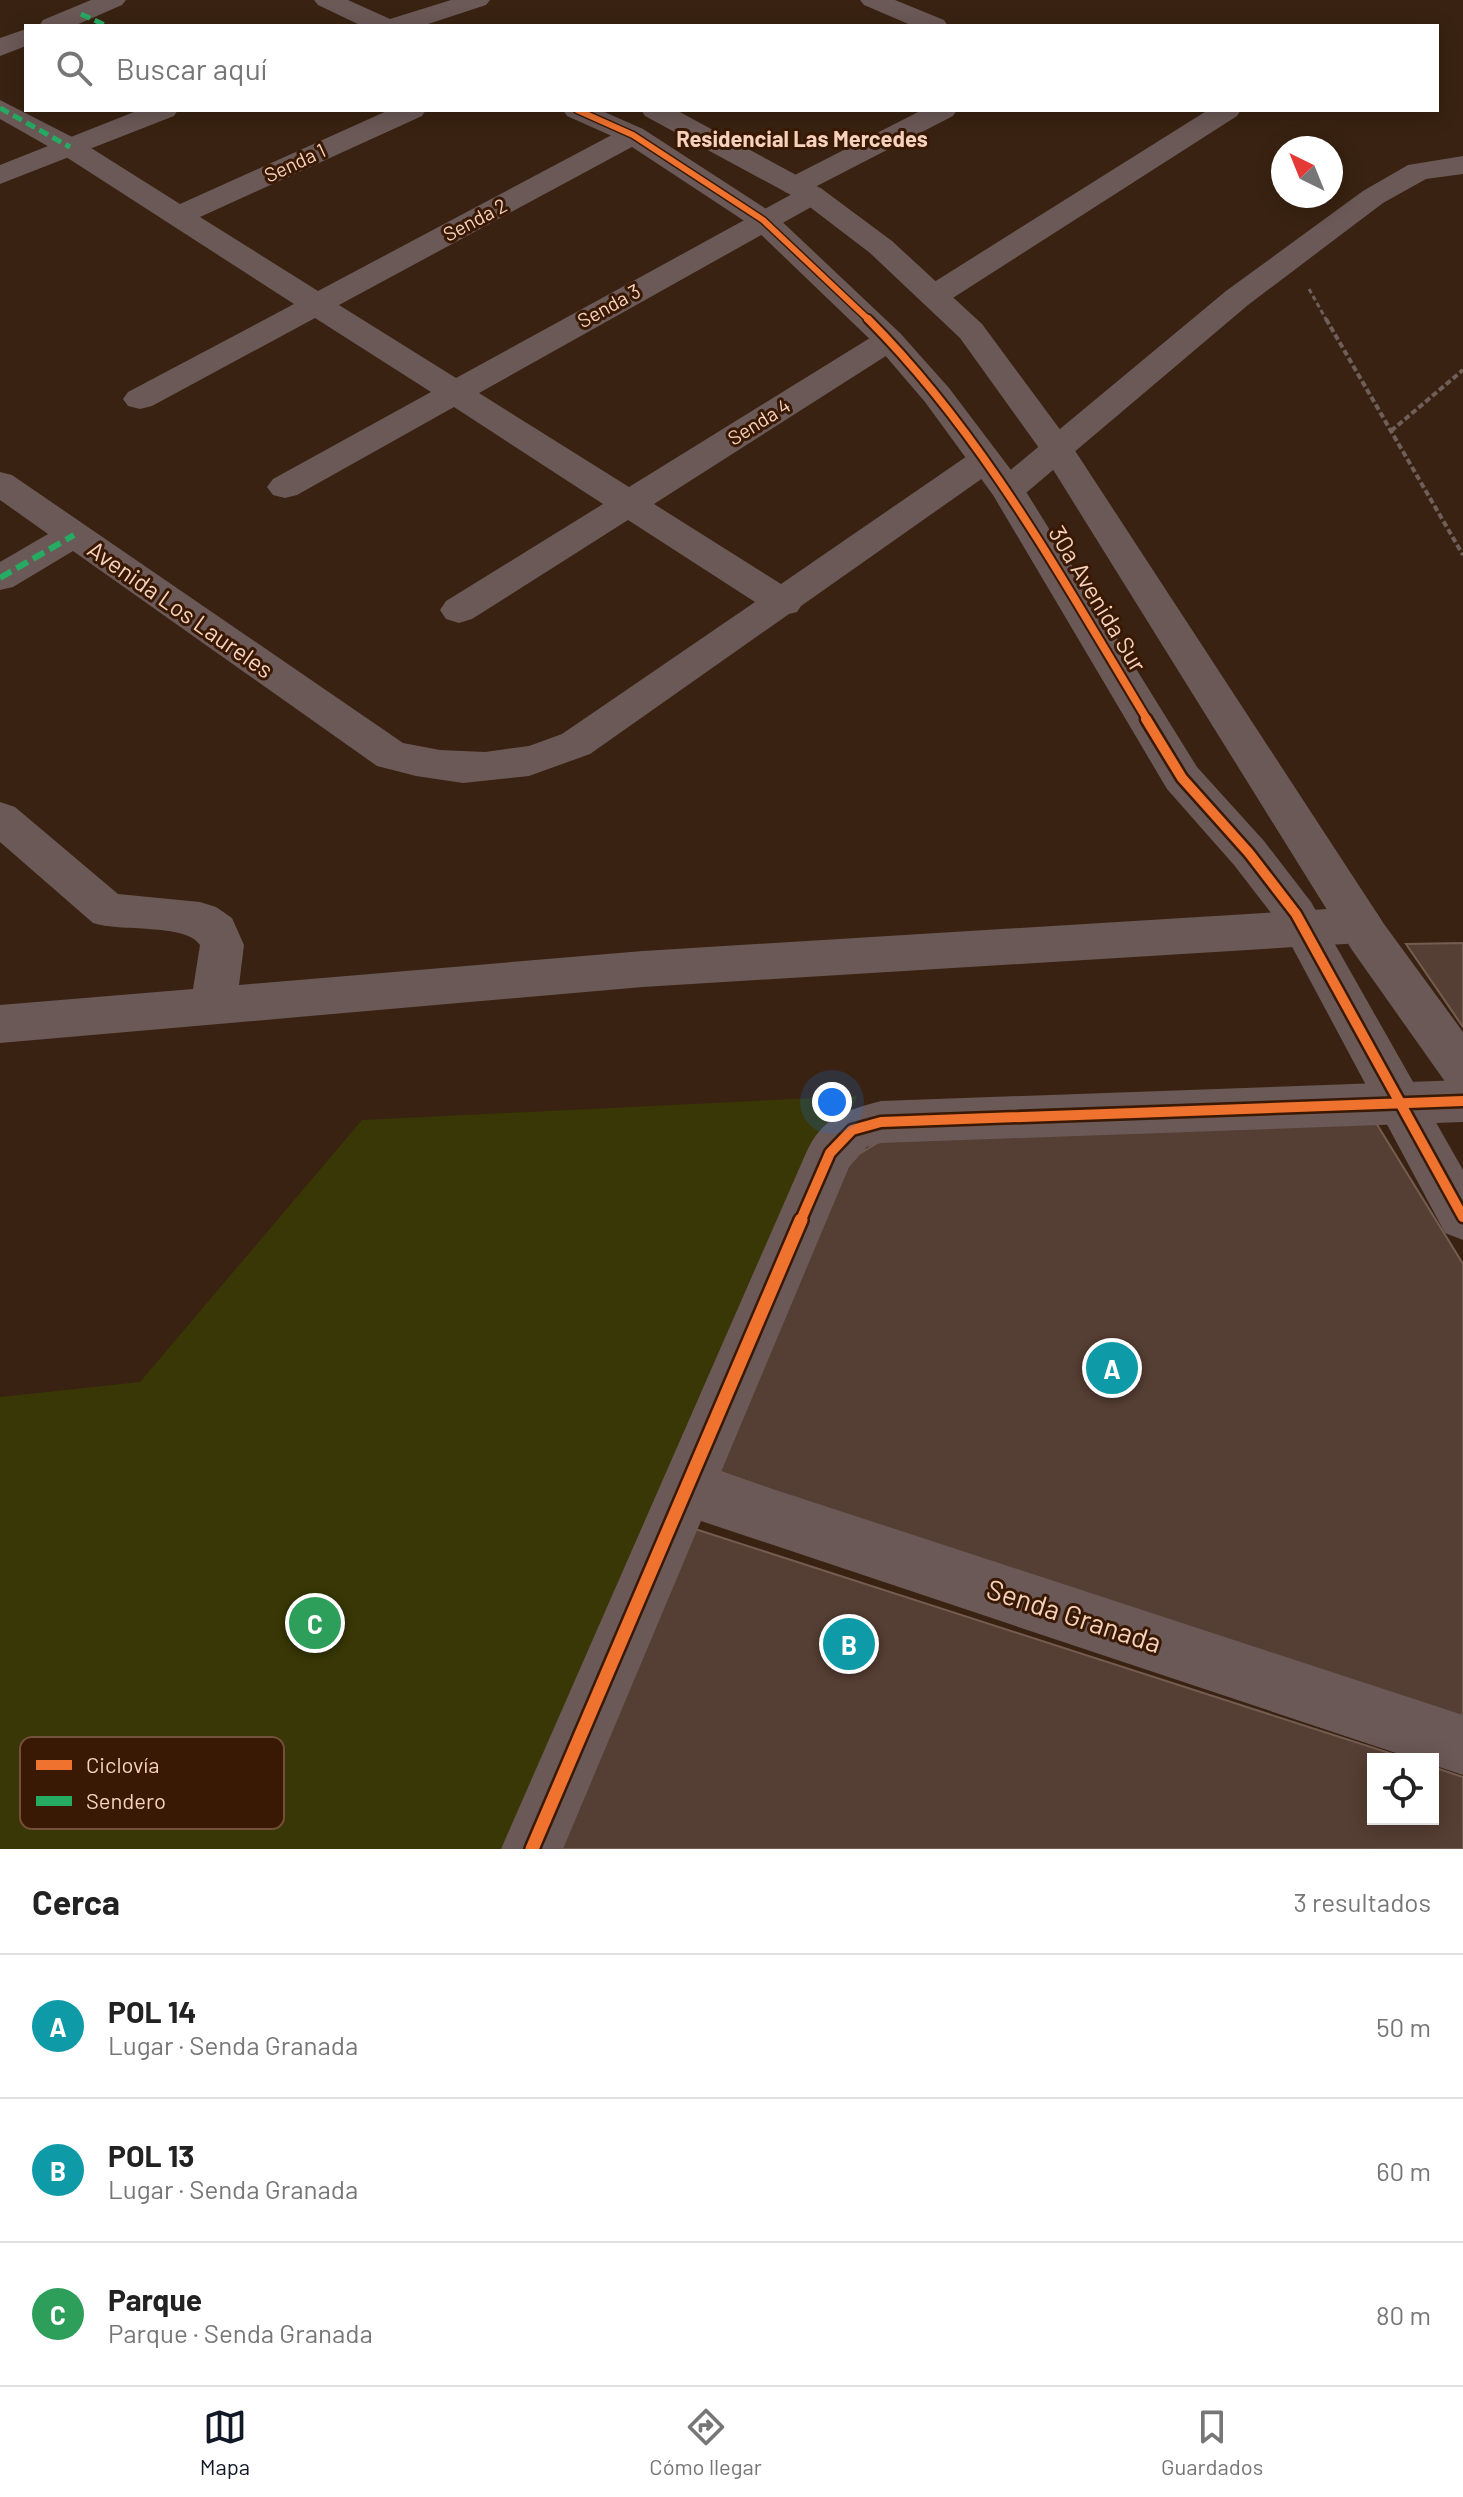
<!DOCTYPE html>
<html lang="es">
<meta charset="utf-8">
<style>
:root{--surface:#fff;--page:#f6f6f6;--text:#222;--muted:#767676;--line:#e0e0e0;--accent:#111827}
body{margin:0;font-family:Barlow,sans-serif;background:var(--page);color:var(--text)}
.controls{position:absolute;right:24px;bottom:24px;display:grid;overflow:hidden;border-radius:0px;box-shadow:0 4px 20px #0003}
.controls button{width:72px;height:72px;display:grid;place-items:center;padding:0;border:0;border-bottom:2px solid var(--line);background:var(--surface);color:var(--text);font:40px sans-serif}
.compass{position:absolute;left:1271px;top:136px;width:72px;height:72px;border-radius:50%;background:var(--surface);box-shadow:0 4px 20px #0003;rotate:317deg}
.you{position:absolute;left:832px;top:1102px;width:28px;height:28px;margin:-20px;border:6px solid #fff;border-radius:50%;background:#1a73e8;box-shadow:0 0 0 12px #1a73e833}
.badge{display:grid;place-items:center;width:52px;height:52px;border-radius:50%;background:var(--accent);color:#fff;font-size:26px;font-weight:700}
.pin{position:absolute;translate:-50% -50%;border:4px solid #fff;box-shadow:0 2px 8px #0006}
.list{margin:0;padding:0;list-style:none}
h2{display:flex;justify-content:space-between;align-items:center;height:104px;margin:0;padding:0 32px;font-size:34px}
h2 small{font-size:26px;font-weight:400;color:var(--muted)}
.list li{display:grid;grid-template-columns:52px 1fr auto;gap:24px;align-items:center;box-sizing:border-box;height:144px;padding:0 32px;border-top:2px solid var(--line)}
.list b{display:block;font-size:30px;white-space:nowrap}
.list p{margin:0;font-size:26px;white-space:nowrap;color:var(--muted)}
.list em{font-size:26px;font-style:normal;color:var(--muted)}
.icon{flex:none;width:44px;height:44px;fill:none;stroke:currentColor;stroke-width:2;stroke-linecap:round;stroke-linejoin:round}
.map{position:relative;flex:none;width:1463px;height:1849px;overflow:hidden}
.search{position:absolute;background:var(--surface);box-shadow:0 4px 20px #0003;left:24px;right:24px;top:24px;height:88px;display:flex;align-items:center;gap:20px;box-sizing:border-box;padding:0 28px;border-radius:0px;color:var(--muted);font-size:30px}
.sheet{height:536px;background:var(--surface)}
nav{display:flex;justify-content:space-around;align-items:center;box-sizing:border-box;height:112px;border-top:2px solid var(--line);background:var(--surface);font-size:22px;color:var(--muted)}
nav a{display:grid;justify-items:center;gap:4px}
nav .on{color:var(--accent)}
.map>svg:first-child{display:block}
.green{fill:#383705}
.building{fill:#553e33;stroke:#755c51;stroke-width:2}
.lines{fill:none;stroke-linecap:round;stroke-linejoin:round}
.path-far1{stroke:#6f5e59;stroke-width:3;stroke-dasharray:5 3;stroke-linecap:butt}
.path{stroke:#6f5e59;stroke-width:4;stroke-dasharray:6 3;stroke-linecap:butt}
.minor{fill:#6b5957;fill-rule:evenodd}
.tertiary{fill:#6b5957;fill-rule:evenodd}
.quiet-far1{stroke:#26ab63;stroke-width:5;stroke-dasharray:10 5;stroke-linecap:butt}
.quiet{stroke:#26ab63;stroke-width:6;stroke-dasharray:13 6;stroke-linecap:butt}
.cycleway-far3-casing{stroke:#391903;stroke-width:9}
.cycleway-far2-casing{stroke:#391903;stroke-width:12}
.cycleway-far1-casing{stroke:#391903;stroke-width:15}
.cycleway-casing{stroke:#391903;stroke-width:18}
.cycleway-far3{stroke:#ef722f;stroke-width:6}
.cycleway-far2{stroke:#ef722f;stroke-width:8}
.cycleway-far1{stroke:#ef722f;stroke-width:10}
.cycleway{stroke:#ef722f;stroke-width:13}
.labels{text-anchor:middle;stroke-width:6;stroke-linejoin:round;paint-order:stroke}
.far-street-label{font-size:20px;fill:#f6d2bd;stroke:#391903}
.far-neighbourhood-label{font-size:22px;font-weight:bold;fill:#f6d2bd;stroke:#391903}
.street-label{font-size:24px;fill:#f6d2bd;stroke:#391903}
.near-street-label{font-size:28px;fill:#f6d2bd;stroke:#391903}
.key{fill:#391903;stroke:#72503b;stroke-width:2}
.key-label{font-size:22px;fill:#f6d2bd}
</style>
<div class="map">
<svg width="1463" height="1849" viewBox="0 0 1463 1849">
<rect width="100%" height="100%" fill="#392211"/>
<path class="green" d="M857,1096L533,1849H0V1397L140,1382L362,1120Z"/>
<path class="building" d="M1463,943V1027L1406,944Z
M1373,1118L1463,1264V1736L718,1471L851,1159L882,1140Z
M695,1529L1408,1759H1373V1819H1433V1767L1463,1777V1849H561Z"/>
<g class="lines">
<path class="path-far1" d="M1309,289L1327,321"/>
<path class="path" d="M1326,319L1463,555
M1391,431L1463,370"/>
<path class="minor" d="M91,0H126L122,5L74,26H39L43,20Z
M860,0H895L944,20L948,26H913L864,5Z
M26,29V46L0,56V38Z
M0,100L80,141L180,204L389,110H426L422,116L200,217L318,291L623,129L633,127L643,129L647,135L643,141L339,305L456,378L792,194L785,192L780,186L785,180L922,110H957L953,116L815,187L822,189L827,195L822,201L479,393L629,487L878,333L889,330L900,333L905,340L900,347L654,504L781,584L973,452L985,449L997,452L1002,460L997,468L801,606L797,612L789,614L590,754L529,776L463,783L416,776L377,766L73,551L13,587L0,590V562L48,534L0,500V472L12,475L403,743L440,750L485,752L529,746L562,734L755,602L628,520L472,619L459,623L446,619L440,610L446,601L603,504L454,407L297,495L285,498L273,495L267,487L273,479L431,392L315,318L152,406L140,409L128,406L123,399L128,392L294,304L60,153L0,119Z
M1208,110H1241L1237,116L945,303L934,305L923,303L918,296L923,289Z
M1463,156V174L1426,179L1383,203L1248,305L1020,498L1008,501L996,498L990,490L996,482L1226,291L1363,191L1408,165Z
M0,802L15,807L118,894L200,902L216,907L232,918L244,945L239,985L643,951L1361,907L1377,913L1383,925L1377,937L1361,943L643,987L0,1043V1005L193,989L200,945C186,923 119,932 93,923L0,842Z
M1463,1080V1122L881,1143L867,1147L849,1167L721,1472L1463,1715V1775L1433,1765V1759H1414L701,1521L563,1849H501L806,1153C823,1116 845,1111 881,1101Z"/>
<path class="tertiary" d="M314,0H348L390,19L451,0H490L486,5L422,26H362L318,5Z
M139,110H178L174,116L0,184V165Z
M563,110H600L643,129L774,214L900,333L949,388L1020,482L1197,767L1264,841L1311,902L1463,1170V1240L1445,1233L1281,926L1234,865L1167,789L993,495L925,402L878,347L752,226L623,141L567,116Z
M641,110H676L822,189L892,241L982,324L1070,443L1384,924L1463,1032V1089L1446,1083L1352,950L1044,455L960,338L870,253L802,201L645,116Z"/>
<path class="quiet-far1" d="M81,14L107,26
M0,108L70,147"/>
<path class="quiet" d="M0,578L74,535"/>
<g class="cycleway-far3-casing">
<path id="cycleway-far3" d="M577,110L633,135L763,220L870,321"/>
</g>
<g class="cycleway-far2-casing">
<path id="cycleway-far2" d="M868,319C984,435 1063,581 1148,721"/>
</g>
<g class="cycleway-far1-casing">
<path id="cycleway-far1" d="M1146,719L1182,778L1249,853L1296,914L1463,1217
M800,1222L830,1153L852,1130L881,1122L1463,1101"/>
</g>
<g class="cycleway-casing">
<path id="cycleway" d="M532,1849L801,1220"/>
</g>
<use href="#cycleway-far3" class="cycleway-far3"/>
<use href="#cycleway-far2" class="cycleway-far2"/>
<use href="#cycleway-far1" class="cycleway-far1"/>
<use href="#cycleway" class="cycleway"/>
</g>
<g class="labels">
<g class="far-street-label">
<text transform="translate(295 163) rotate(-25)" y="7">Senda 1</text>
<text transform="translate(475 220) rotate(-28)" y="7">Senda 2</text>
<text transform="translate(609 306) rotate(-29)" y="7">Senda 3</text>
<text transform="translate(759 422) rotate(-32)" y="7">Senda 4</text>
</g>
<g class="far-neighbourhood-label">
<text x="802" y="147">Residencial Las Mercedes</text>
</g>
<g class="street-label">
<text transform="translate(1097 599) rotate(59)" y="8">30a Avenida Sur</text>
<text transform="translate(180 610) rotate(35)" y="8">Avenida Los Laureles</text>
</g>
<g class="near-street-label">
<text transform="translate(1074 1616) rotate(18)" y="10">Senda Granada</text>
</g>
</g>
<rect x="20" y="1737" width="264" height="92" rx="12" class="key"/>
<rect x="36" y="1760" width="36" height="10" fill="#ef722f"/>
<rect x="36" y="1796" width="36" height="10" fill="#26ab63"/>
<g class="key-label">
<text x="86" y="1773">Ciclovía</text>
<text x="86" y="1809">Sendero</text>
</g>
</svg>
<div class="controls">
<button><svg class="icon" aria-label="locate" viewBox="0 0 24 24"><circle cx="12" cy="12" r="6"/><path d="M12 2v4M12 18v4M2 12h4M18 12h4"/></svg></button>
</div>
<svg class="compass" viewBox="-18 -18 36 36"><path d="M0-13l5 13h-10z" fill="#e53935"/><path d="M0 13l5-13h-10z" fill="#767676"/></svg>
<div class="you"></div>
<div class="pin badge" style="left:1112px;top:1368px;background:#0f9aa8">A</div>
<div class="pin badge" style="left:849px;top:1644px;background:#0f9aa8">B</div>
<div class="pin badge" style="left:315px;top:1623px;background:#2e9e5b">C</div>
<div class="search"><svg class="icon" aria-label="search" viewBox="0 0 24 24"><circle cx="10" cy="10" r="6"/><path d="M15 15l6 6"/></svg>Buscar aquí</div>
</div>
<section class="sheet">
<h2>Cerca<small>3 resultados</small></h2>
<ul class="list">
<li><span class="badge" style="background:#0f9aa8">A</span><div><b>POL 14</b><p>Lugar · Senda Granada</p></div><em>50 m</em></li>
<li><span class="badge" style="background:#0f9aa8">B</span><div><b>POL 13</b><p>Lugar · Senda Granada</p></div><em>60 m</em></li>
<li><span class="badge" style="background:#2e9e5b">C</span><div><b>Parque</b><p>Parque · Senda Granada</p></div><em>80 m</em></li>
</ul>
</section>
<nav>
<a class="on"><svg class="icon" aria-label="map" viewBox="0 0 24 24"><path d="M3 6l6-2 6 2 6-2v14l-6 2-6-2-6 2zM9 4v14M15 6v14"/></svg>Mapa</a>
<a><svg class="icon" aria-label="directions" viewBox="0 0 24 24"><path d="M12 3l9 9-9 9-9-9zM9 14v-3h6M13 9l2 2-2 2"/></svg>Cómo llegar</a>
<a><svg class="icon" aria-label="saved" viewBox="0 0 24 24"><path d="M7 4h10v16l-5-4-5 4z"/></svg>Guardados</a>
</nav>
